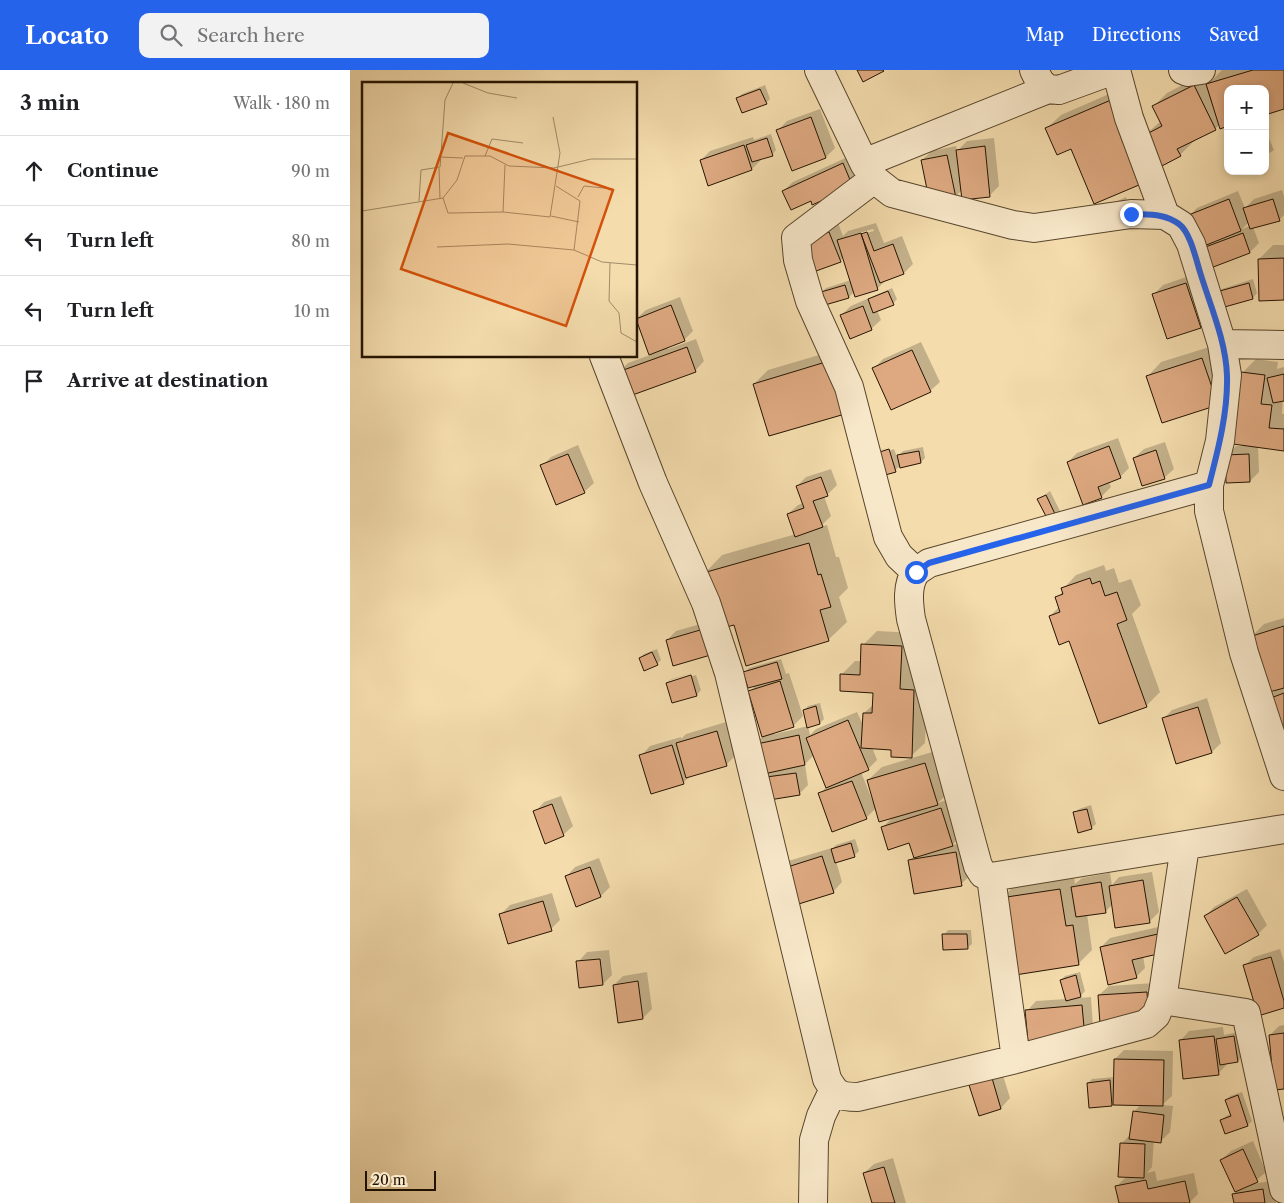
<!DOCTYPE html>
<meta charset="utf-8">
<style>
:root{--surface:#fff;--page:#f2f2f2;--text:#202124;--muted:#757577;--line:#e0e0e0;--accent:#2563eb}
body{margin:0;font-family:"Libre Caslon Text",serif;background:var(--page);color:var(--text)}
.controls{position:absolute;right:15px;top:15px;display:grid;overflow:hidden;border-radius:10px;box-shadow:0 2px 8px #0003}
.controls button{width:45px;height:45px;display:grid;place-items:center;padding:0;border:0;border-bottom:1px solid var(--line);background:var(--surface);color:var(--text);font:25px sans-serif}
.scale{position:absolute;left:15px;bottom:12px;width:71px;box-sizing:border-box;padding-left:5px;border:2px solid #231300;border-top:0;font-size:14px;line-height:18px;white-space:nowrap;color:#231300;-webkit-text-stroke:4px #f8e8ca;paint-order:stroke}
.stop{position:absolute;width:15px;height:15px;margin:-11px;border:4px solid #2563eb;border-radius:50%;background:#fff}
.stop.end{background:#2563eb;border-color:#fff;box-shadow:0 1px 5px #0008}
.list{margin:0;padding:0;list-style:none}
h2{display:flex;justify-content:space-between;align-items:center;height:65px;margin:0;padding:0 20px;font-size:21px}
h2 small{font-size:16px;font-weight:400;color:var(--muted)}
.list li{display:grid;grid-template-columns:32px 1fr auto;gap:15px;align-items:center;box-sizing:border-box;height:70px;padding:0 20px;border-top:1px solid var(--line)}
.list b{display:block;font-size:19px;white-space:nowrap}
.list em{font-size:16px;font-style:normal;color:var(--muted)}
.icon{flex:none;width:28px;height:28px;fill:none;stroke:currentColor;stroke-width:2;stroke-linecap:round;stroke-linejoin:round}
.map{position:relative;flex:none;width:934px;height:1133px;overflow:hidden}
header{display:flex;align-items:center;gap:30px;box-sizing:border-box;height:70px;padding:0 25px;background:var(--accent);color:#fff}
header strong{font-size:24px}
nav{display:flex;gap:28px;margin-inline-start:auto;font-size:18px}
.search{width:350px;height:45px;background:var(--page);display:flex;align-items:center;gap:12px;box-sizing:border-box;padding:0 18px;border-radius:10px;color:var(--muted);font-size:19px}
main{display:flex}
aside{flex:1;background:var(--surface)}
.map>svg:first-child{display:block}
.shadow{fill:#0003;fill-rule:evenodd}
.building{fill:#dea981;stroke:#231300}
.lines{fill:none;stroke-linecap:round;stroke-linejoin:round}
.minor-casing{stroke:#57452b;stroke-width:30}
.minor{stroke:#f8e8ca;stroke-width:28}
.route{stroke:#2563eb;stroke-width:6}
.inset-road{fill:none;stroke:#a08c68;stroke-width:1}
.view{fill:#d4520b;fill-opacity:0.15;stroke:#d4520b;stroke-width:2.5}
.inset-edge{fill:none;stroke:#231300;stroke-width:2.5}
</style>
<header>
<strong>Locato</strong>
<div class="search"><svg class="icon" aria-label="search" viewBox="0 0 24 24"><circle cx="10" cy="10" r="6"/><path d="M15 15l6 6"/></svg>Search here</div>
<nav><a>Map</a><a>Directions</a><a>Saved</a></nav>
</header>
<main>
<aside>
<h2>3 min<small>Walk · 180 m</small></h2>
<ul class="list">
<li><svg class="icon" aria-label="ahead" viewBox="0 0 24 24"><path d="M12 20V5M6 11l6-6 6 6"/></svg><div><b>Continue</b></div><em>90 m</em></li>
<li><svg class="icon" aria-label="left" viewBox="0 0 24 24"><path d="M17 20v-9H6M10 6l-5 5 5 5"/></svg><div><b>Turn left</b></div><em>80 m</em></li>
<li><svg class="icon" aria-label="left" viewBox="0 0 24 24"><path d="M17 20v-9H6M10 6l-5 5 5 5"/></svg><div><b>Turn left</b></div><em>10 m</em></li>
<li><svg class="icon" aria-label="arrive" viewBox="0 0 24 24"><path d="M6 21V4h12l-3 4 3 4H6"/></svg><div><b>Arrive at destination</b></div></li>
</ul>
</aside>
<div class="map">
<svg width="934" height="1133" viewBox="0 0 934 1133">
<rect width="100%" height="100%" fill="#f4dcad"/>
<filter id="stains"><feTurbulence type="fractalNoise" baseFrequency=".004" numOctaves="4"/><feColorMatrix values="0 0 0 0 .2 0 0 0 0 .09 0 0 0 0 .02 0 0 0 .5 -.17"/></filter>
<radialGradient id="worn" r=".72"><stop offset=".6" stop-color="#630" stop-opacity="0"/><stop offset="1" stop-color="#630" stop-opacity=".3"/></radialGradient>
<path class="shadow" d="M872,0H934V38L915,19H878L870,54L865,59L843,70L844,71L830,85L722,77L697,58L711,45L775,17L795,65L811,51L803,37L817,23L858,2L862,10Z
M415,15L420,29L416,33L388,28L392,24Z
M470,39L485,78L476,87L443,100L428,60L437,51Z
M421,64L426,80L422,85L410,88L411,90L402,99L351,90L360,81L403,67L404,70Z
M915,64H917L924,80L915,86Z
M644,68L649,116L639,126L612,120L605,127L572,90L582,81L606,76L607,81L617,71Z
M502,85L512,106L461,130L433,121L443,112Z
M932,120L934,126V145L929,150L903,157L909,173L900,182L859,198L838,147L847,138L888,121L895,138L904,129ZM899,152L900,156L892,159Z
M776,127L782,140L754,137Z
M488,153L493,166L498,161L526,153L534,173L552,166L563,194L554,203L537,209L527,219L505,221L499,227L472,222L476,218L501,210L494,187L490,191L466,162ZM523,159L524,161L498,168V166Z
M923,175H934V229L909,189Z
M845,204L859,248L850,257L804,224L813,215Z
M903,209L907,223L903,228L867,223L872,219Z
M542,218L547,229L543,234L527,240L531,250L521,259L491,245L501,236Z
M330,227L343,261L334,270L317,276L318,279L346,269L354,291L345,301L269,302L278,293L300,285L286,249L296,240Z
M571,272L590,312L580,321L524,298L533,289Z
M866,275L881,320L798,306L811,292Z
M493,278L494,343L404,314L418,300Z
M906,289L928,292L927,299L934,297L932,344H934V380L908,376L909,402L900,411L877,385L886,376H892V303Z
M768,368L779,398L770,407L759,412L761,417L752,426L734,433L718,392L727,383Z
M815,372L824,399L814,408L784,388L794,379Z
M228,375L244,413L234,422L192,396L201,387Z
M543,376L519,384V387L544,379L547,387L553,381L573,377L575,388L571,392L549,397L545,400L522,408L515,387L520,383Z
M481,399L487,415L477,425L474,426L481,446L470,457L477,455L486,487H489L498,518L489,527L497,552L478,570L385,554L317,570L326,561L368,549L354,504L372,485L446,464L438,444L448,435L453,433L447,416L456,407Z
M700,421L710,441L706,445L689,429Z
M754,495L756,501L764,498L769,513L781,509L791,535L782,544L810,622L796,636L720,570L700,546L710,536L707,528L713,521V519L726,505Z
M934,548V669L914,631L927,619L900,568L914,554Z
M527,561L565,563L578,606L575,673L561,686L543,679L522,677L527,690L518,699L511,702L523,732L524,731L518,710L532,697L589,680L601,720L588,733L600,729L612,765L602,775L615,773L621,805L611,814L559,791L565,785L560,771L533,757L543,747L526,738L516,748L470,724L477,716L464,685L455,694L458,715L449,724L414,730L403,675L413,666L400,622L406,615L395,602L399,598L431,589L436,604L439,603L453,646L443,656L424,662L425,664L458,656L454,640L458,636L470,633L474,649L470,653L458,656L460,665L466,659L507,642L514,657V643L524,634V621L491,605L505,591H512L513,575Z
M307,579L311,590L307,594L290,588L294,584Z
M346,602L320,610V613L346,605L351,620L347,625L317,613L321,609Z
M857,628L871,673L862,682L813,649L822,640Z
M376,652L385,686L376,695L341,705L333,713L291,686L300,676L331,667V669L336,664Z
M211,726L223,756L213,765L185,742L194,732Z
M741,735L746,754L741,758L724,743L729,739Z
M505,769L509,781L504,786L486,791L492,812L483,822L439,835L438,791L482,778V779L486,775Z
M249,788L260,817L251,826L216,807L225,797Z
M802,802L809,842L799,852L763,834L755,842L737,844L742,880L729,893L651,829L665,815L724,806L725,814L732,808L760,803L762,815L769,807Z
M897,819L917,855L908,864L855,847L864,837Z
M202,823L210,850L201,859L150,845L160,835Z
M817,855L793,886L795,898L786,907L751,877L760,868Z
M598,860H621L622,874L617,878L594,865Z
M930,879L934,892V937L894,896L904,887Z
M259,880L262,905L253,914L228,892L237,882Z
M297,902L302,939L293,948L264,915L273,906Z
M730,902L735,921L729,928L741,927L743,957L734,967L677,941L686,931L716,929L711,910L715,906Z
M805,913L807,940L749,925L759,916Z
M934,955V1018L920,965L929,956Z
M873,957L874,965L888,962L892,987L888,991L878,993L868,1004L830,971L839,961Z
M774,980L823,981L822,1026L812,1035L823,1036L820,1062L811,1071L804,1070L802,1097L797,1103L805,1101L807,1111L844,1103L848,1124L839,1133H770L767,1116L777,1106L771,1074L780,1065L784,1042L791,1034L762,1035L738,1013L742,1009L765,1007V989Z
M651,999L660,1028L651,1038L630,1044L621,1015L630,1006Z
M892,1022L902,1051L898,1055L872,1050L876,1046L881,1044L876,1030L880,1026Z
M903,1071L916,1102L902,1114L922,1111L926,1133H885L884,1125L886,1122L871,1090L881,1081Z
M543,1088L556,1133H523L514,1103L524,1094Z"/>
<path class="building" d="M507,0H533L534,1L513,12Z
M903,0H934V39L915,45V19H878V56L870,59L856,14Z
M844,15L866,60L827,79L831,86L808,98L793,66L812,56L802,36Z
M410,19L417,34L392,43L386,28Z
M761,30L796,112L744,134L721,79L707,85L695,58Z
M461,47L476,88L442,101L426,60Z
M417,68L423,86L402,92L396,75Z
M394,75L402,100L358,116L350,90Z
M635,76L640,127L612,130L606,80Z
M597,85L606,128L580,134L571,90Z
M493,93L503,117L462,135L461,131L441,140L432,121Z
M879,129L891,161L849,178L836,146Z
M923,129L930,151L900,159L893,138Z
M479,162L491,192L466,201L455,171Z
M517,162L524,181L543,174L554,204L530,213L511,164Z
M511,163L528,220L505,227L487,170Z
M893,163L900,183L858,199L850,179Z
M934,188V230L909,231L908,189Z
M836,213L851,258L817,269L802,224Z
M899,213L903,229L871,238L866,222Z
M495,215L499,228L475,235L471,222Z
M538,221L544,235L523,243L518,229Z
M321,235L335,271L299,285L286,249Z
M513,236L522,260L500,269L490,245Z
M337,277L346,302L277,327L268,302Z
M562,280L581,322L541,340L522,298Z
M852,288L868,335L812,353L796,306Z
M479,291L495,344L419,366L403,314Z
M891,302L915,305L911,334L922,335L919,358L934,359V381L883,374Z
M934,304V331L923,333L917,308Z
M759,376L771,408L748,417L752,428L733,435L717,392Z
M539,379L546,402L521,409L514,387Z
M806,380L815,409L792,416L783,388Z
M569,381L571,393L550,398L547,385Z
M218,384L235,423L206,435L190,395Z
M899,384L900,412L876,413L875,385Z
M471,407L478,426L463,431L473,457L445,467L437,444L454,438L446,416Z
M696,425L706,446L698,450L687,429Z
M459,473L468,505L471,504L481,537L470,540L479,571L396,596L384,555L369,559L353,503Z
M740,508L742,514L750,511L755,526L767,522L777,550L767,554L797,637L749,654L719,571L709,575L699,546L710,542L705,527L713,524L711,518Z
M934,556V618L916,623L899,567Z
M357,558L364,584L323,596L316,570Z
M511,574L552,576L550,619L564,620L562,688L541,687V680L511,678L513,643H522L523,623L490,621V604L510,605Z
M302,582L308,595L294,601L289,588Z
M427,592L432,609L398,618L393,602Z
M341,605L347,626L322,633L316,613Z
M430,611L444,657L412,667L398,621Z
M934,623V670L913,631Z
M466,636L470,654L457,658L453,640Z
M848,637L862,683L826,694L812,648Z
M498,650L519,700L476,718L456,668Z
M367,661L377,696L336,708L326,673Z
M449,665L455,695L409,705L402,675Z
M322,675L334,714L301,724L289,685Z
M575,693L588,735L529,752L517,710Z
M446,703L450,725L413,731L409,708Z
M502,711L517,749L482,762L468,723Z
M202,734L214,766L195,774L183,741Z
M591,738L603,776L564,788L559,773L538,780L531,757Z
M737,739L742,759L728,763L723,742Z
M501,773L505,787L485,793L481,779Z
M606,782L612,816L564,824L558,790Z
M472,786L484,823L439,837L428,800Z
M240,797L251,827L226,837L215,806Z
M793,810L800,853L765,858L759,816Z
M751,812L756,843L726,847L721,817Z
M710,819L716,856L723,855L729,895L665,905L650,828Z
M887,827L909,865L875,884L854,846Z
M193,831L202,861L158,874L149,844Z
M592,864H617L618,879L593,880Z
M808,864L812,883L782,890L787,908L758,915L750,877Z
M921,887L934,931V938L908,946L893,895Z
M250,889L253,915L229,918L226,891Z
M726,905L731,927L716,931L710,910Z
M288,911L293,949L268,953L263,915Z
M797,922L799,950L750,954L748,925Z
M732,935L735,968L678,972L675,940Z
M934,963V1019L924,1020L919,965Z
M864,966L869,1005L833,1009L829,970Z
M884,966L888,992L870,995L866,969Z
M764,989L814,990L813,1036L763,1035Z
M642,1008L651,1039L629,1046L619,1015Z
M760,1010L762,1036L739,1038L737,1013Z
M888,1025L898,1056L875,1064L870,1050L881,1046L875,1030Z
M783,1041L814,1045L811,1073L779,1069Z
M770,1073L795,1074L794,1108L768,1107Z
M893,1079L908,1112L885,1122L870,1090Z
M534,1097L545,1133H522L513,1103Z
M796,1110L798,1119L835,1111L840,1133H769L765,1116Z
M913,1119L915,1133H884L882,1124Z"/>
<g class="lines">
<g class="minor-casing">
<path id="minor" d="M469,0L514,93L524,109L542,123L663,155L684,158L781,144L815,145L831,155L841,174L872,274L877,305L870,371L859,415V441L894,583L934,706
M684,0L690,12L698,19L709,20L764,0
M766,0L779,48L815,145
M833,0L838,2L851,0
M514,93L698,19
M524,109L446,168L448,190L460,231L499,317L538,467L549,486L566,502
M872,274L934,275
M254,286L303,413L356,533L379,603L477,1009C486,1025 490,1027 508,1027L666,989L796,954L806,945L812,930L835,776
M859,415L579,493C575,496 569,499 566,502C556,515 559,535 561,549L628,796L633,804L641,807L934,759
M641,807L666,989
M812,930L896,943L934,1119
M463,1133L464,1070L471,1046L483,1021"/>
</g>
<use href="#minor" class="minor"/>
</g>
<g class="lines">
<path class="route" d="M566,502L579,493L859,415C868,380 878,342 877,306C876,271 860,235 850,202C846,189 840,162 829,154C814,143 799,145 781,144"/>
</g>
<g transform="translate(12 12)">
<rect width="275" height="275" fill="#f4dcad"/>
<path class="inset-road" d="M101,1L126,11L155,16M123,74L130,57L161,61M77,75L101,76M143,83L141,130L188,135L198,71L191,35M77,86L78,117M216,115L222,104L251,107M81,116L86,131H89L141,130M57,119L59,88L78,85L83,18L91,1M0,129L81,116L95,98L103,74H128L147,84L192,86L229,77H275M189,134L217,140M75,165L146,162L212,168L218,119L194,104M212,168L240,180L275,183M248,181L247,219L257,231L259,251L275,260"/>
<path class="view" d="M86,51L251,108L204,244L39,187Z"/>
<rect width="275" height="275" class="inset-edge"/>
</g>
<rect width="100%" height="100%" filter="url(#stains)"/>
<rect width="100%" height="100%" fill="url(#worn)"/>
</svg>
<div class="controls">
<button>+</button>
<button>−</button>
</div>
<div class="scale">20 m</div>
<div class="stop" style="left:566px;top:502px"></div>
<div class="stop end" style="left:781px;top:144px"></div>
</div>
</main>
